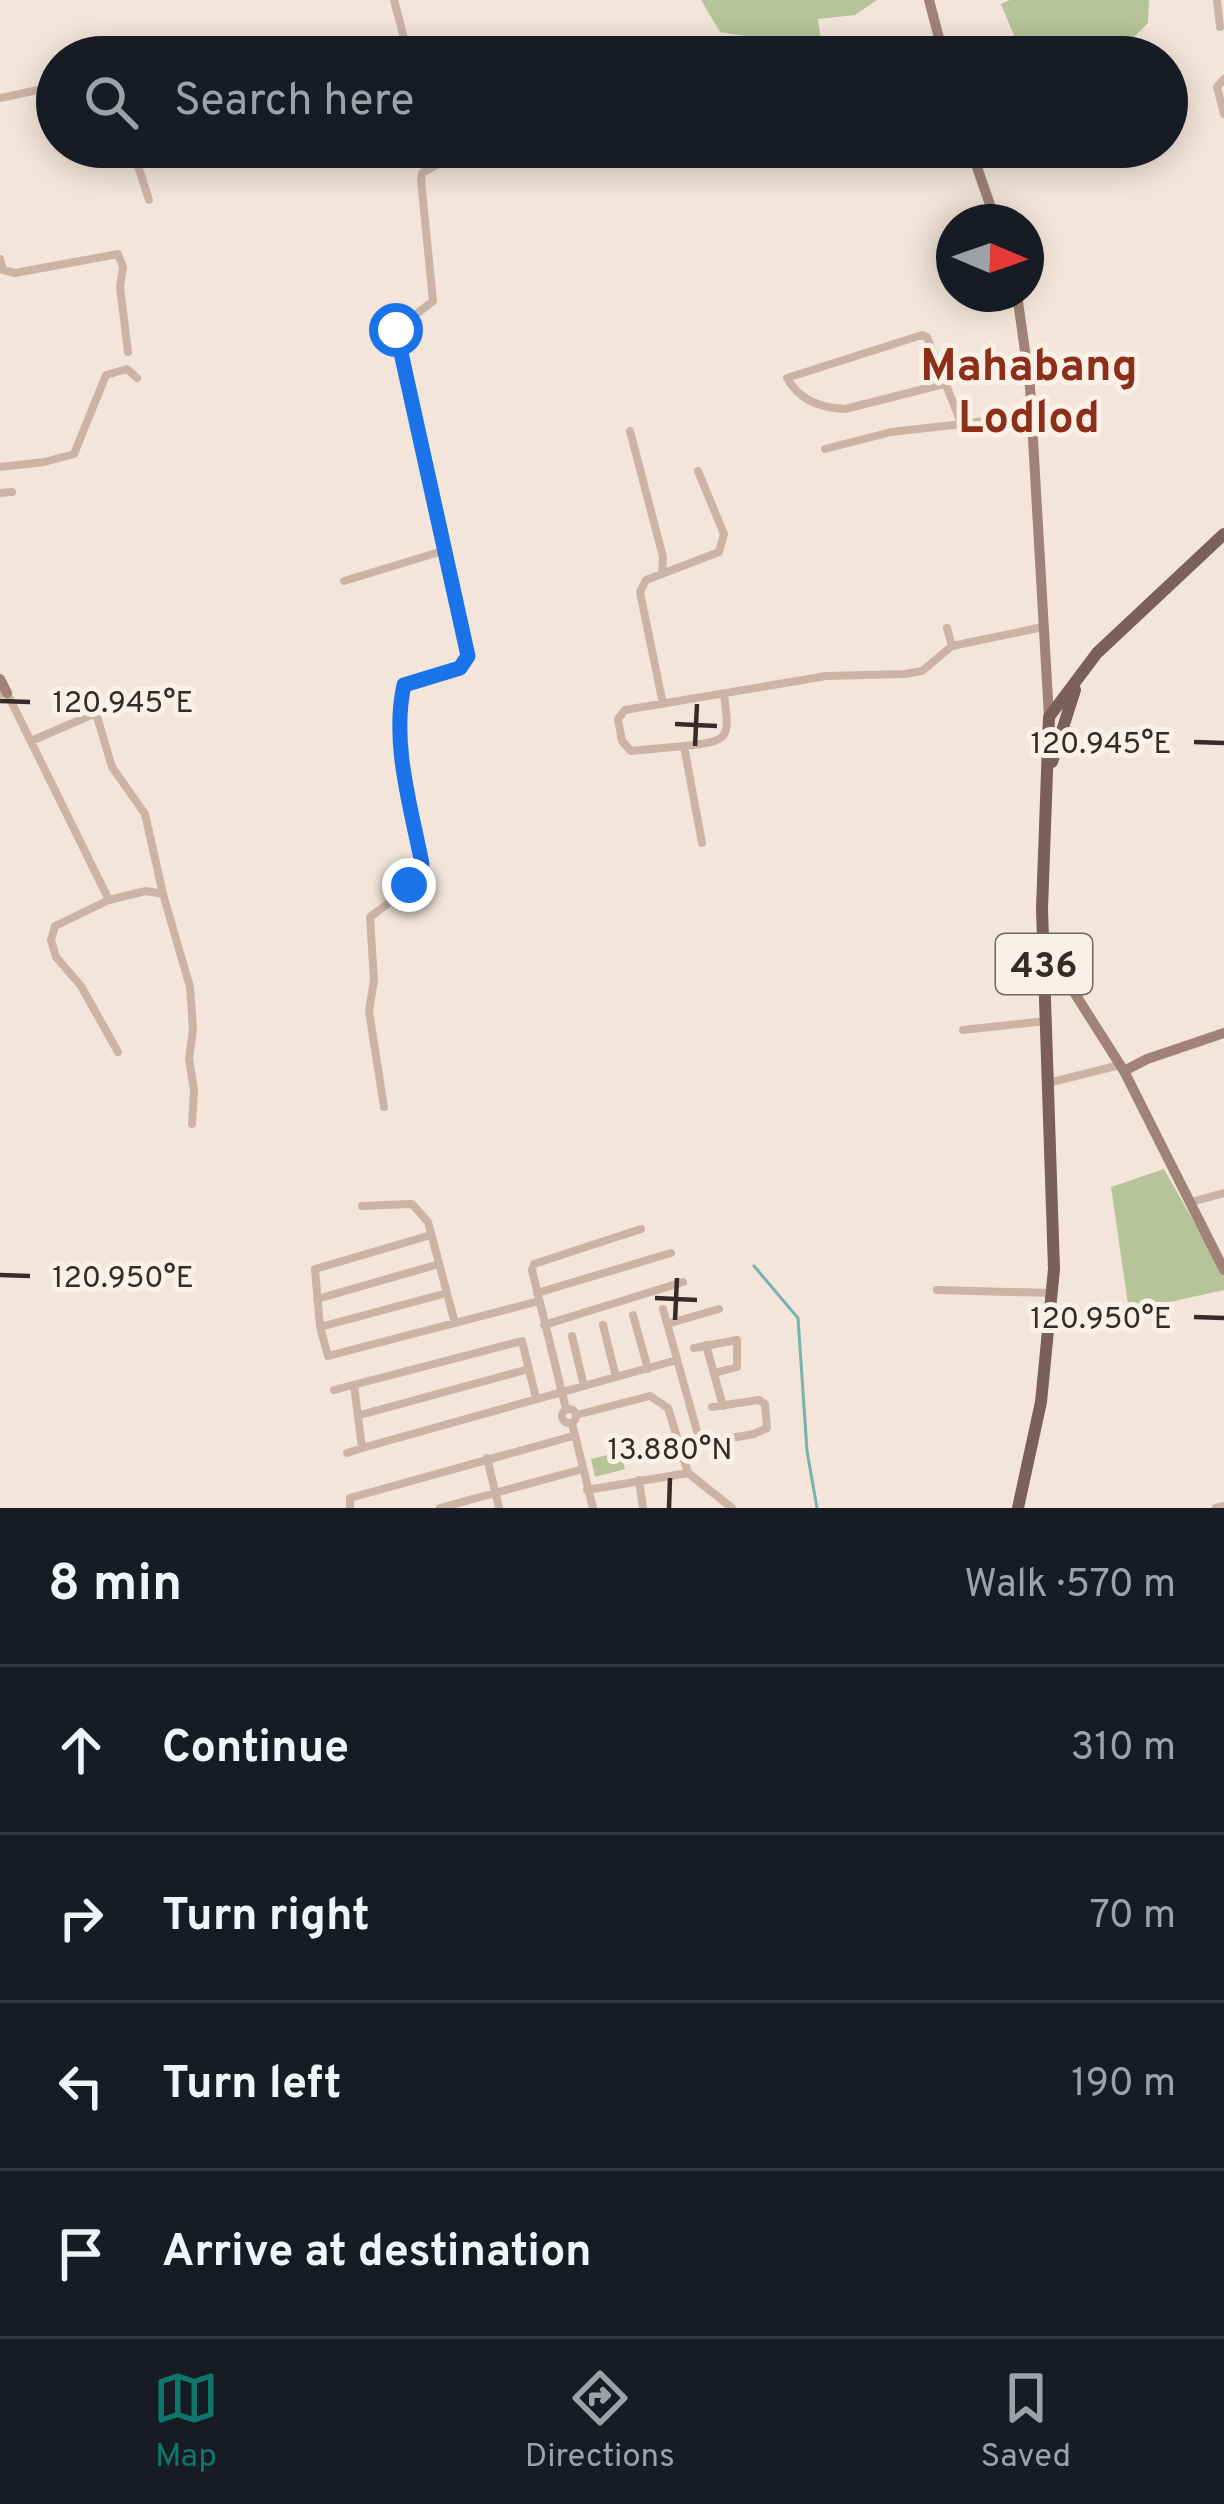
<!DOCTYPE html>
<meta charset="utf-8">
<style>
:root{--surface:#171b24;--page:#242831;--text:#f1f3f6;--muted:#9ea1a6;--line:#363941;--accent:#0f766e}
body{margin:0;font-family:Overpass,sans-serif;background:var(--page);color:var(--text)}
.compass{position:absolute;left:936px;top:204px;width:108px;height:108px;border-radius:50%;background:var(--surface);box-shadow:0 6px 30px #0003;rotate:92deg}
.stop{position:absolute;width:36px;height:36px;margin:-27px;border:9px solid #1a73e8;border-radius:50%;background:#fff}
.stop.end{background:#1a73e8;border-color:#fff;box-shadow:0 3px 12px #0008}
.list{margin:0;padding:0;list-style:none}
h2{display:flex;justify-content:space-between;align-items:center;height:156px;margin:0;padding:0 48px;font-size:51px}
h2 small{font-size:39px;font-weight:400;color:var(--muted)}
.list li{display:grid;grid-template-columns:78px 1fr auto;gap:36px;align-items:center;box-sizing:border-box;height:168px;padding:0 48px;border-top:3px solid var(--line)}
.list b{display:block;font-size:45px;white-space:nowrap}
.list em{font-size:39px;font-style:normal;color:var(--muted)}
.icon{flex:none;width:66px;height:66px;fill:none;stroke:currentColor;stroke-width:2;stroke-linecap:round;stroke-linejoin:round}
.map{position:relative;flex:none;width:1224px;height:1508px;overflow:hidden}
.search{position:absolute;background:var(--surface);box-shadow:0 6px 30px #0003;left:36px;right:36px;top:36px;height:132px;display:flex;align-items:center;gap:30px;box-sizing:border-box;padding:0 42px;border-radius:66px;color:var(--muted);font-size:45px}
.sheet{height:828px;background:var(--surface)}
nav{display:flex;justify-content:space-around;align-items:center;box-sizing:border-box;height:168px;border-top:3px solid var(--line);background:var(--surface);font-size:33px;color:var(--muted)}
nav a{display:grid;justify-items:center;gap:6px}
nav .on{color:var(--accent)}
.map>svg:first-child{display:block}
.green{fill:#b7c399}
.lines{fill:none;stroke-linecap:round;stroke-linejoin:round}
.stream{stroke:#77b2b1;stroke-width:3}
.street{stroke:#ccb4a5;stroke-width:8}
.secondary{stroke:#a08376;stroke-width:10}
.primary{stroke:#7a6057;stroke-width:12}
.route{stroke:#1a73e8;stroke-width:15}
.ticks{fill:none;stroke:#372b27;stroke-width:4.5}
.labels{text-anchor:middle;stroke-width:10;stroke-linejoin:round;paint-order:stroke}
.shield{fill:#faf0e6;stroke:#726660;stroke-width:3}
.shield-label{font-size:36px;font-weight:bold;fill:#372b27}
.quarter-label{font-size:45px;font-weight:bold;fill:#8b2e1a;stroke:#faf0e6}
.ticks-label{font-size:30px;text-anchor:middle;fill:#372b27;stroke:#faf0e6;stroke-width:10;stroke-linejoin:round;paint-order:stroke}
</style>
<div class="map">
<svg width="1224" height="1508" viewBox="0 0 1224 1508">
<rect width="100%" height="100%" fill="#f3e5d9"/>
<path class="green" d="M701,0H877L855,15L818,19L822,48L720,32Z
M1010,0H1149L1148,23L1114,57H1023L1001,4Z
M1164,1169L1224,1275V1290L1129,1311L1111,1187Z
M620,1452L625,1469L595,1477L591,1459Z"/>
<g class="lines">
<path class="stream" d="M754,1266L798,1318L807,1451L817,1508"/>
<path class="street" d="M394,0L409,57
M1217,0L1220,27
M1224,79L1217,87L1224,114
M0,98L57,86
M132,147L149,200
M0,259L3,270L15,273L118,254L123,267L120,287L128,352
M944,384L845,409C820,408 799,400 787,378L922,335L927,337L960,420L971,423L1032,413
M630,431L663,557L662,574
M825,449L891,432L963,424
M0,467L44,462L74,454L106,375L127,369L137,378
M0,493L12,492
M344,581L446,550
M947,628L952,646
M0,694L7,693L109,900L146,891L163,894L190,987L193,1030L189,1059L194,1090L192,1124
M663,704L640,592L646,580L719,552L724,534L698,471
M31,741L96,713L112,767L145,814L163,894
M684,746C730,741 730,739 724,695
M702,843L684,746L631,751L622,741L618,719L625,710L826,676L905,674L922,671L952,646L1043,627
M109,900L55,926L51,940L56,957L81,986L118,1052
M963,1030L1046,1021
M1048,1083L1120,1065
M384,1107L369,1011L374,980L370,917L398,896L422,864C411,807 391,744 404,685L460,668L468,656L396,330L433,301L421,180L422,173L442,162L446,147
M1191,1202L1224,1193
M362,1206L412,1204L428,1222L455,1323
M431,1235L315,1269L320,1327L328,1356L539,1301
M937,1290L1051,1293
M537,1293L671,1253
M317,1299L439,1264
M663,1309L700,1442
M633,1315L648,1369
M667,1324L719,1309
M544,1325L683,1282
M603,1325L616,1377
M320,1327L447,1293
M572,1336L584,1386
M706,1345L723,1406
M694,1348L737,1340V1367L714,1373
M354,1385L362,1448L677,1360
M334,1390L522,1341L536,1398
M562 1416a7 7 0 1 1 14 0a7 7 0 1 1-14 0Z
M566,1409L532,1270L534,1264L641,1229
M360,1415L529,1369
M576,1415L650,1396L668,1408L688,1473L732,1508
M572,1423L593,1508
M680,1447L754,1434L767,1428L765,1404L759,1400L712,1407
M347,1453L362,1448
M487,1458L499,1508
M639,1480L643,1508
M587,1490L688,1473
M350,1508V1498L573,1436
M440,1508L583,1469
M1216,1508L1224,1506"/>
<path class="secondary" d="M929,0L944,57
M970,147L996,222
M1017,294L1030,387L1049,717
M0,679L7,693
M1043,961L1058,967L1124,1071L1224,1270
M1124,1071L1147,1059L1224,1033"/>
<path class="primary" d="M1052,762L1075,690
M1018,1508L1041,1402L1054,1269L1042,909L1049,717L1097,653L1224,534"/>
</g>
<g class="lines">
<path class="route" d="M396,330L468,656L460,668L404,685C391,743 411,807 422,864L409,885"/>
</g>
<path class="ticks" d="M0,701L30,702M675,724L717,726M1194,742L1224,743M695,746L697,704M0,1275L30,1276M655,1298L697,1300M1194,1317L1224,1318M675,1320L677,1278M669,1508L670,1478"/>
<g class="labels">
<rect class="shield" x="996" y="934" width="96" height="60" rx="9"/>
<g class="shield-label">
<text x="1044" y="977">436</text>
</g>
<g class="quarter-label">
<text x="1029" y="380">Mahabang<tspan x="1029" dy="52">Lodlod</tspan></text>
</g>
</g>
<g class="ticks-label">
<text x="123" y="712">120.945°E</text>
<text x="1101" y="753">120.945°E</text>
<text x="123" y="1287">120.950°E</text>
<text x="1101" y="1328">120.950°E</text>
<text x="670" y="1459">13.880°N</text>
</g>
</svg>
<svg class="compass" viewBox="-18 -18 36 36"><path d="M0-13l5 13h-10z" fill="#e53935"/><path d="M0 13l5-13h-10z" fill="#9ea1a6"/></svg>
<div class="stop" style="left:396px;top:330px"></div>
<div class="stop end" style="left:409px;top:885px"></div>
<div class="search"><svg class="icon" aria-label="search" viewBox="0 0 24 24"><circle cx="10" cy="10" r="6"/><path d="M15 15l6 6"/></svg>Search here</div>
</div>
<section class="sheet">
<h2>8 min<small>Walk · 570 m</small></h2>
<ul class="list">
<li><svg class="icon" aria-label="ahead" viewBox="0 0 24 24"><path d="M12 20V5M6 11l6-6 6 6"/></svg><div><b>Continue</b></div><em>310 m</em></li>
<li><svg class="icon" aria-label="right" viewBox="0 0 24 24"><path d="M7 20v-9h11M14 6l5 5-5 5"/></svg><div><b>Turn right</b></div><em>70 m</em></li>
<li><svg class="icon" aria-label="left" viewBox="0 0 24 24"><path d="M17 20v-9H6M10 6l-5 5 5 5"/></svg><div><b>Turn left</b></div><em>190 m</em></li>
<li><svg class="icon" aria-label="arrive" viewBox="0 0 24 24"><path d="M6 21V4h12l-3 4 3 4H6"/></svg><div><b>Arrive at destination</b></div></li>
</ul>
</section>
<nav>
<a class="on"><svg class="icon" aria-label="map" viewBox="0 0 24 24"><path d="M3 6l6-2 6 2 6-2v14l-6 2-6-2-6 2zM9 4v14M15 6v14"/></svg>Map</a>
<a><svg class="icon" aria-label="directions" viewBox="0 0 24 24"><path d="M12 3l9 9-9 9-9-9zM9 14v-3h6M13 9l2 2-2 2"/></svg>Directions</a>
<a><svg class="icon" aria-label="saved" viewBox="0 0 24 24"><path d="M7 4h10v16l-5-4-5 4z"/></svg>Saved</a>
</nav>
